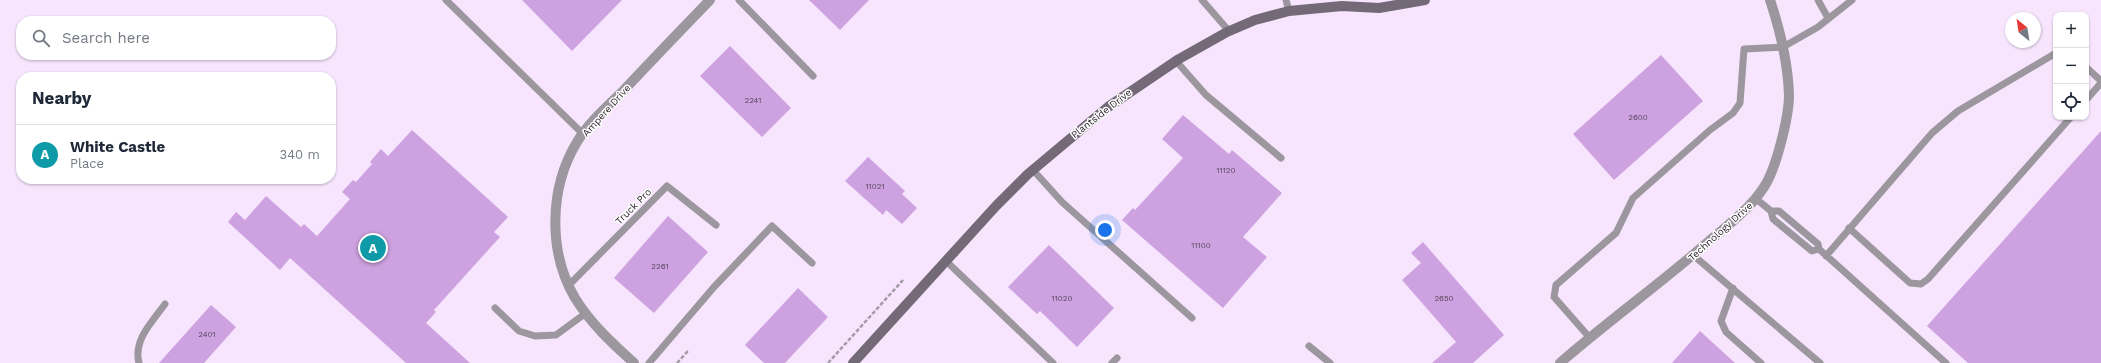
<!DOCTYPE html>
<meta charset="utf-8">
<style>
:root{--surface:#fff;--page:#f6f6f7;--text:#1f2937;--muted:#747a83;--line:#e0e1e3;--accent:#7c3aed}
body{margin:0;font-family:"Work Sans",sans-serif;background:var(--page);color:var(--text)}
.controls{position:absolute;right:12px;top:12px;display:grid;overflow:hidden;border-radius:8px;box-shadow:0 1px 3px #0004}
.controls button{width:36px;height:36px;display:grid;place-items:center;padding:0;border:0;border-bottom:1px solid var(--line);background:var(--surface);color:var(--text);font:20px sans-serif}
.compass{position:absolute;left:2005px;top:12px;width:36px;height:36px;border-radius:50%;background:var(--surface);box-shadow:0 1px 3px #0004;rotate:330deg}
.you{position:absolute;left:1105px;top:230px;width:14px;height:14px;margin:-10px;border:3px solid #fff;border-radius:50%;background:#1a73e8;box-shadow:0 0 0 6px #1a73e833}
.badge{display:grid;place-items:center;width:26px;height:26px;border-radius:50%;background:var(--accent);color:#fff;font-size:13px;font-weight:700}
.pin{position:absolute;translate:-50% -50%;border:2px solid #fff;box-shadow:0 1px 4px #0006}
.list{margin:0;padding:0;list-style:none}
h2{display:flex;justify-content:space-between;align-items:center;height:52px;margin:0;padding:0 16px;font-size:17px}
h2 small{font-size:13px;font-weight:400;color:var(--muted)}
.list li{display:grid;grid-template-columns:26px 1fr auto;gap:12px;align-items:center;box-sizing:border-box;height:60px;padding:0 16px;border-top:1px solid var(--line)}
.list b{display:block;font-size:15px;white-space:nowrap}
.list p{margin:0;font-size:13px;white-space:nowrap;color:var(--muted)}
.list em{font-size:13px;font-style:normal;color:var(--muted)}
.icon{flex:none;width:22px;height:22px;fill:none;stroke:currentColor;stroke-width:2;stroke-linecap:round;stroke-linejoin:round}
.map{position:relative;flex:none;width:2101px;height:363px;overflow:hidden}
.search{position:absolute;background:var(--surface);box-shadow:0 1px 3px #0004;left:16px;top:16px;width:320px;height:44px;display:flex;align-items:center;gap:10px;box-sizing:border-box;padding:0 14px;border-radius:16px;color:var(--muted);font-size:15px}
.panel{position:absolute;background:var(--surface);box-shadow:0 1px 3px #0004;left:16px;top:72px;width:320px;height:112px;border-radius:16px}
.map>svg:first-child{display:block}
.built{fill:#f6e5fd;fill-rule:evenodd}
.building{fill:#cea2e0}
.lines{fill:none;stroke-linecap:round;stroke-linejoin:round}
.path{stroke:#a39ba6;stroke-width:2.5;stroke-dasharray:4 2;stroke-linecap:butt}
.lane{stroke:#9c969f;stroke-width:7}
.street{stroke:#9c969f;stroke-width:10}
.secondary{stroke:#736977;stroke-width:10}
.labels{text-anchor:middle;stroke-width:3;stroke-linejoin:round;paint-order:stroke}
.number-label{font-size:8px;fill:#55465b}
.street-label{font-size:10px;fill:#2d272f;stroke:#fff}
</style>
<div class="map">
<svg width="2101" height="363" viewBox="0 0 2101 363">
<rect width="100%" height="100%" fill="#f9effd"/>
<path class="built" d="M0,0H2101V363H0ZM2056,15H2086V117H2056ZM2011,18H2035V42H2011ZM21,21H331V55H21ZM21,77H331V179H21Z"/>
<path class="building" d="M522,0H622L572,51Z
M809,0H869L840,30Z
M730,46L791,108L762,137L700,76Z
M1661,55L1703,101L1614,180L1573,134Z
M1183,115L1229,154L1232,150L1282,193L1243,237L1267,257L1223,308L1122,220L1133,208L1135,210L1183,158L1162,139Z
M412,130L508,217L494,232L500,237L434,310L436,312L426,323L470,363H406L290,258L280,270L228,222L236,212L245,220L266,196L301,227L304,224L317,236L350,199L342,192L353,180L356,182L372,164L370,162L381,149L388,156Z
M2101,131V363H1968L1927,326Z
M868,157L905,191L902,194L917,208L902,224L886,210L883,215L845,181Z
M668,216L708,252L654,313L614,278Z
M1423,242L1504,335L1473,363H1432L1456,342L1402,280L1421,263L1411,253Z
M1049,245L1114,308L1077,347L1040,311L1037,314L1008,287Z
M798,288L828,317L785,363H764L745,345Z
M211,305L236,327L204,363H159Z
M1700,331L1735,363H1672Z"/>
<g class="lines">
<path class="path" d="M677,363L688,351
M828,363L903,280"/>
<path class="lane" d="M446,0L583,134
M739,0L813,76
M1202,0L1229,31
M1286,0L1289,11
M1818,0L1828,18
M1176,61L1206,95L1281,158
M2086,67L2101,81
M2086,100L2101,83
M1033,170L1062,202L1192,318
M1755,198L1771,211L1773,219L1812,251L1819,249
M1771,211H1779L1818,244L1819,249L1946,363
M1849,228L1910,283L1921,284L1928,279L2071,117
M1693,255L1820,363
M1826,256L1932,133L1958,111L2056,53
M946,261L1053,363
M569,285L667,186L716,225
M1733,288L1721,321L1726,332L1761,363
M495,308L519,331L535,336L556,335L586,313
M1590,338L1554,297L1556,285L1616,233L1633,198L1710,130L1733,113L1740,103L1744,49L1783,47L1818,27L1852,0
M1309,346L1330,363
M139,363C133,340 152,322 165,304
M649,363L714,287L772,226L812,263
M1112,363L1117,358"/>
<path class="street" d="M634,363C612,343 591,324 575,298C548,252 549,188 577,142C589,122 608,106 624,90C652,60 681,30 710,0
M1560,363C1608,321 1660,284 1708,242C1727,226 1750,209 1764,187C1776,169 1789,117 1789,95C1788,63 1780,30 1770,0"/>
<path class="secondary" d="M853,363L996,206L1028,174L1108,107L1179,59L1227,32L1255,20L1289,11L1342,6L1379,8L1425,0"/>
</g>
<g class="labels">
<g class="number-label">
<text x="753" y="103">2241</text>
<text x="1638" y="120">2600</text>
<text x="1226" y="173">11120</text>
<text x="875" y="189">11021</text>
<text x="1201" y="248">11100</text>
<text x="660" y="269">2261</text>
<text x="1062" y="301">11020</text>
<text x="1444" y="301">2650</text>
<text x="207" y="337">2401</text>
</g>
<g class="street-label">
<text transform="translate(606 110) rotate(-48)" y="4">Ampere Drive</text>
<text transform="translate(1101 113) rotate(-38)" y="4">Plantside Drive</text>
<text transform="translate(633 206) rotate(-45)" y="4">Truck Pro</text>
<text transform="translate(1720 231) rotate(-42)" y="4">Technology Drive</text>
</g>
</g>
</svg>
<div class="controls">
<button>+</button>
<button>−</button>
<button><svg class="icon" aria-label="locate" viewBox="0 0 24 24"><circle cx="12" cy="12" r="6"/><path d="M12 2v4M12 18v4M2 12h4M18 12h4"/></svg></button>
</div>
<svg class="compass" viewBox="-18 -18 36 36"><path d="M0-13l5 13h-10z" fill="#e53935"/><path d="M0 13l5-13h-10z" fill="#747a83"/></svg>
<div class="you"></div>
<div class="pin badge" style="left:373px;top:248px;background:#0f9aa8">A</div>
<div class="search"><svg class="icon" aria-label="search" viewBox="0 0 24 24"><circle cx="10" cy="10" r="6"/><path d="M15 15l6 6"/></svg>Search here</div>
<section class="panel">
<h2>Nearby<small></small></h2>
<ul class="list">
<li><span class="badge" style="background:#0f9aa8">A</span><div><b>White Castle</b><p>Place</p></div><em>340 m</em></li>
</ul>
</section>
</div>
